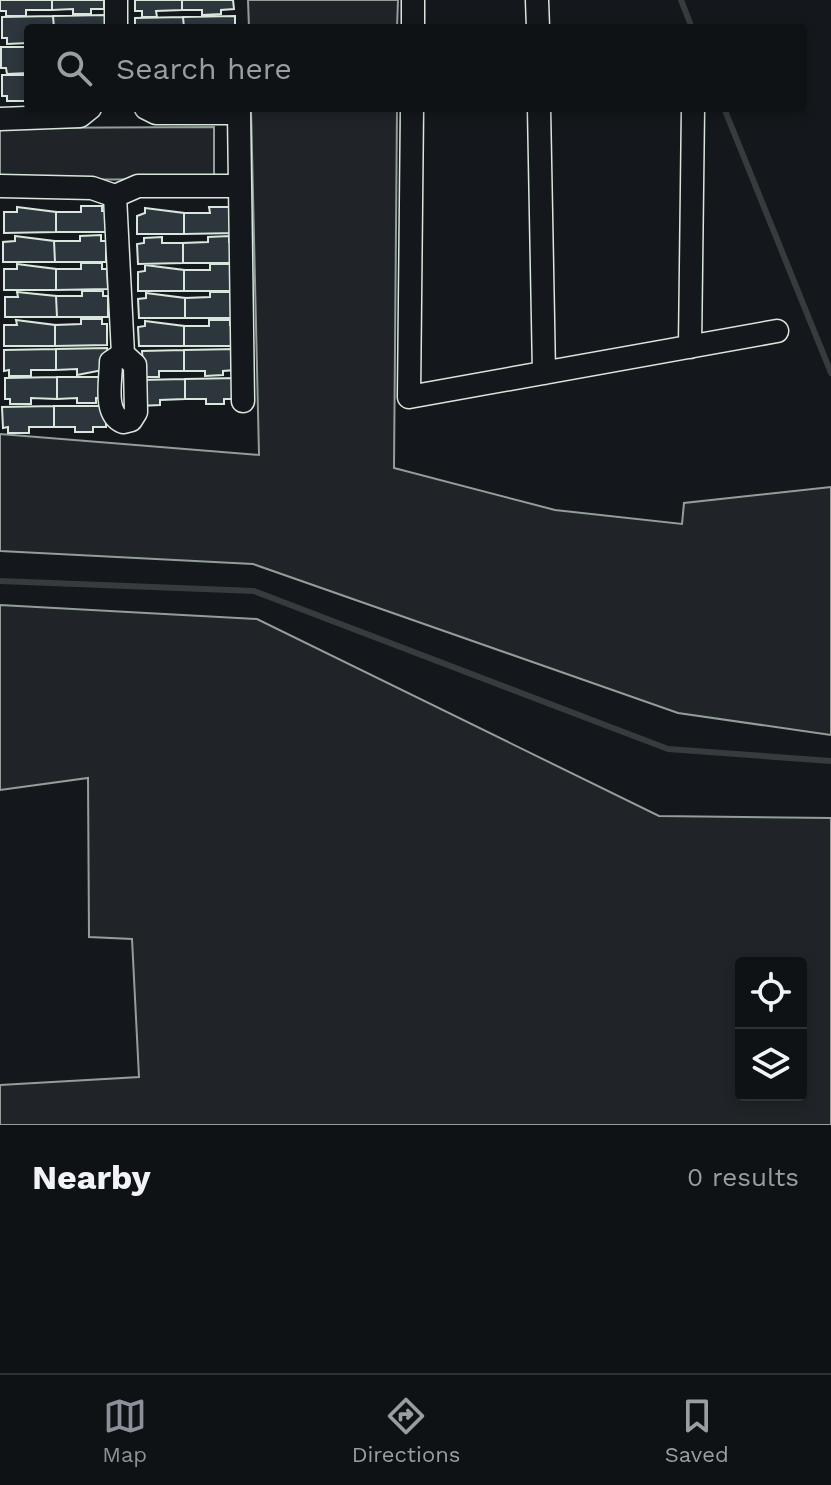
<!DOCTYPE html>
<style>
:root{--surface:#0f1215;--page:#1d2022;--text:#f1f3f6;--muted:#9b9ea0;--line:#2f3234;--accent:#8c9099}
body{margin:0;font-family:"Work Sans",sans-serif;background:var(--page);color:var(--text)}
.controls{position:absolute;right:24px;bottom:24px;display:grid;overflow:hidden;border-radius:8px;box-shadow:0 4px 12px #0003}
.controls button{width:72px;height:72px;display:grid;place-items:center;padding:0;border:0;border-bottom:2px solid var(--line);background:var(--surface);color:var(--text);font:40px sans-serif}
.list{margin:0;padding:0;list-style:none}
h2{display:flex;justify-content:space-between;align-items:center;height:104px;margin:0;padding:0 32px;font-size:34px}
h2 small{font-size:26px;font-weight:400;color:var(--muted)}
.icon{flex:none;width:44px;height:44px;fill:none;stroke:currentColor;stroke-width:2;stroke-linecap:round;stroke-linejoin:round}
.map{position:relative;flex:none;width:831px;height:1125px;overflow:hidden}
.search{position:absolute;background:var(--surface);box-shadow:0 4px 12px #0003;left:24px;right:24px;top:24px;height:88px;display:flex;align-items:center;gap:20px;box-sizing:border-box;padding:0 28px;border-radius:8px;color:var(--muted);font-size:30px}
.sheet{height:248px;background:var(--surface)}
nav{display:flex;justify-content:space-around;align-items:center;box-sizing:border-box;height:112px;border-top:2px solid var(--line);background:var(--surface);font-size:22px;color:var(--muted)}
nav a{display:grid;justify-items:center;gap:4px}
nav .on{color:var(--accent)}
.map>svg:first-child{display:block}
.green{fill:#202428;stroke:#939e99;stroke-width:2;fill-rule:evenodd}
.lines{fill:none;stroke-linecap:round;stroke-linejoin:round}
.stream{stroke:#363b3e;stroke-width:6}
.building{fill:#2c363c;stroke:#d8e6dc;stroke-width:2}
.minor-casing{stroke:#d8e6dc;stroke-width:25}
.minor{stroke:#14181c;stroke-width:22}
</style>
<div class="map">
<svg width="831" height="1125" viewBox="0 0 831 1125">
<rect width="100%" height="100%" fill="#14181c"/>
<path class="green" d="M248,0H398L397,28H249Z
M251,108H397L394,468L555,510L682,524L684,503L831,487V735L678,713L253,564L0,551V434L259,455Z
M214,127V179L0,180V128Z
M0,605L257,619L659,816L831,818V1125H0V1085L139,1077L132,939L89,937L88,778L0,790ZM801,963V1095H741V963Z"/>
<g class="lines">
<path class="stream" d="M681,0L692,28
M724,108L831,373
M0,581L254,591L668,749L831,761"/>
</g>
<path class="building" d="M0,0H52V10H26V16H6V11H0Z
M52,0H104V9H91V14H73V9L52,10Z
M135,0H182V10L156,11L157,17H142V11H135Z
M182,0H233L234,9L221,10V14L202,15V10H182Z
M105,15V28H54L53,16Z
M53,16L54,28H28V43L7,44V38H2V17Z
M235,16V28H184L183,17Z
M183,17L184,28H135V18Z
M1,47H28V73L7,74L6,68H1Z
M2,75H28V101H7V96H2Z
M81,206H102V211H107V232H56V212H81Z
M17,207L56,212V232L4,233V212H17Z
M209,207H230L236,233L184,234V213H210Z
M145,208L184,213V234H137V216L145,213Z
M101,235V241H106V262H55L54,241H80V236Z
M15,236L54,241L55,262H3V242L15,241Z
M229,236V242H234V263H183V243L208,242V237Z
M162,237V243H183V263L138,264L137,244L144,243V238Z
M81,263H102V269H107L108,289L56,290V269H81Z
M17,264L56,269V290H4V269H17Z
M210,264H231L236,291H184V270H210Z
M145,265L184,270V291H138V272L145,271Z
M82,291H103V296H108V317H57L56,296H82Z
M17,292L56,296L57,317H5V297H18Z
M210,292H231L237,318H185V298L210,297Z
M146,293L185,298V318H139L138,299L146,298Z
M81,319H102V324H107V345L55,346V325L81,324Z
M16,320L55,325V346H4V325H17Z
M209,320H230V325H236V346H184V326H209Z
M145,321L184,326V346H139L138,327L145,326Z
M107,348L108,369L77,375V369L56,370V349Z
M56,349V370H31V376H9V370L4,371V350Z
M236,349V370L223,371V375L205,376V371H184V350Z
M184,350V371H159V377H144L142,351Z
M57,377V399L31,398V404H10V399H5V378Z
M57,377H108V398H96V403H77V398L57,399Z
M237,378V399H224V404H206V399H185V379Z
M185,379V399L160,400V405L139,406L140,380Z
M54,406V427H29V433H8V427L3,428L2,407Z
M54,406H106V427H93V432H75V427H54Z"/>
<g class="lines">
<g class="minor-casing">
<path id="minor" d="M116,0V28
M537,0L538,28
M413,28V0
M146,108L156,113H239L243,401
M412,108L409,397L777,331
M539,108L544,373
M0,119L80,116L90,108
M0,186L92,188L115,196L138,186H240
M115,196L123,354L111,362C111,380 103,414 123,422L131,420L136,412L135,365L123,354
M690,347L693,108"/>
</g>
<use href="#minor" class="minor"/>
</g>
</svg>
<div class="controls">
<button><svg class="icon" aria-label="locate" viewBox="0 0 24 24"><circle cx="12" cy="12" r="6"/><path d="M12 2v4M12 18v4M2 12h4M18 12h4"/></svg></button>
<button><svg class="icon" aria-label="layers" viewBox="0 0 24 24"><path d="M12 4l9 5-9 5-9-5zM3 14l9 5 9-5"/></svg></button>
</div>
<div class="search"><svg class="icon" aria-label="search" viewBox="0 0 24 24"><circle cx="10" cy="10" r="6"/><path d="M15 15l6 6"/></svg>Search here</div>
</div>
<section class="sheet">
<h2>Nearby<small>0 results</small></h2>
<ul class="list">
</ul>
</section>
<nav>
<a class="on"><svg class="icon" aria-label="map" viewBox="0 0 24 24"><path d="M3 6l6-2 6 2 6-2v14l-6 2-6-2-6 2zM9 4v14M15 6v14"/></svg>Map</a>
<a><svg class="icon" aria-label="directions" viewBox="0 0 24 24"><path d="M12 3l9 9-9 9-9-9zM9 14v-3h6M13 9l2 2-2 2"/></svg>Directions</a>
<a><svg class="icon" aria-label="saved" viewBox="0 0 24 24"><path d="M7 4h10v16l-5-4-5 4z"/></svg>Saved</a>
</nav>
